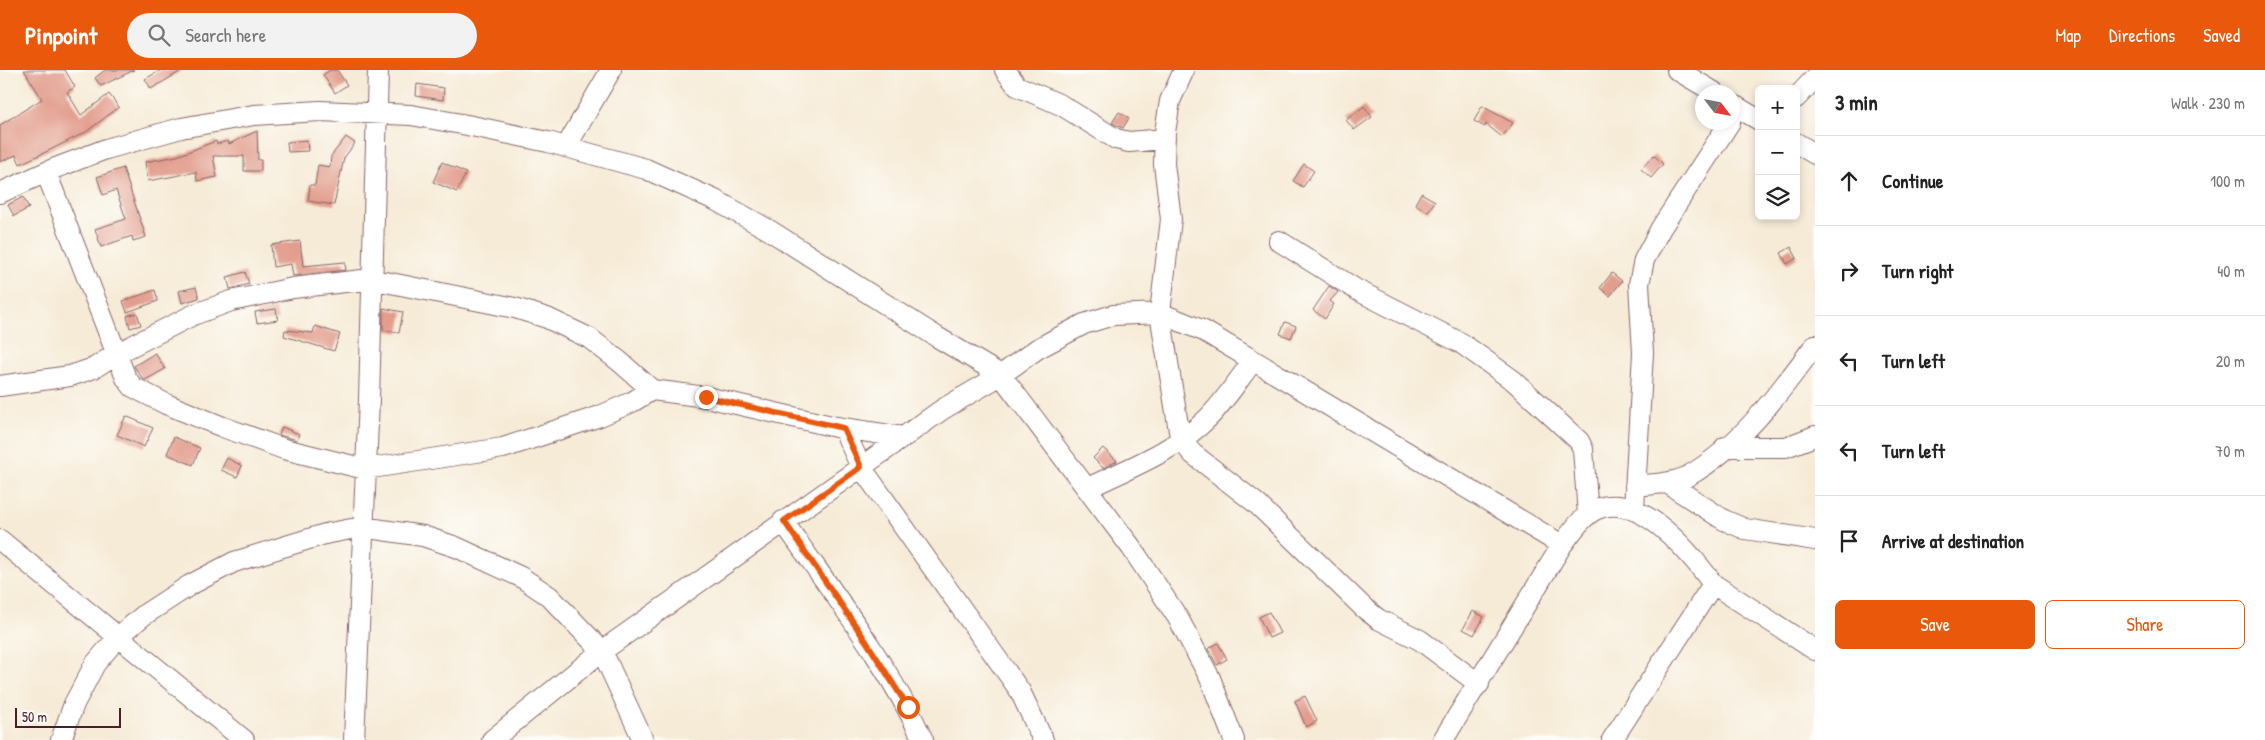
<!DOCTYPE html>
<meta charset="utf-8">
<style>
:root{--surface:#fff;--page:#f2f2f2;--text:#222;--muted:#767676;--line:#e0e0e0;--accent:#ea580c}
body{margin:0;font-family:"Patrick Hand",sans-serif;background:var(--page);color:var(--text)}
.controls{position:absolute;right:15px;top:15px;display:grid;overflow:hidden;border-radius:8px;box-shadow:0 2px 8px #0003}
.controls button{width:45px;height:45px;display:grid;place-items:center;padding:0;border:0;border-bottom:1px solid var(--line);background:var(--surface);color:var(--text);font:25px sans-serif}
.compass{position:absolute;left:1695px;top:15px;width:45px;height:45px;border-radius:50%;background:var(--surface);box-shadow:0 2px 8px #0003;rotate:122deg}
.scale{position:absolute;left:15px;bottom:12px;width:106px;box-sizing:border-box;padding-left:5px;border:2px solid #4a1f2b;border-top:0;font-size:14px;line-height:18px;white-space:nowrap;color:#4a1f2b;-webkit-text-stroke:4px #fdfcf7;paint-order:stroke}
.stop{position:absolute;width:15px;height:15px;margin:-11px;border:4px solid #ea580c;border-radius:50%;background:#fff}
.stop.end{background:#ea580c;border-color:#fff;box-shadow:0 1px 5px #0008}
.list{margin:0;padding:0;list-style:none}
h2{display:flex;justify-content:space-between;align-items:center;height:65px;margin:0;padding:0 20px;font-size:21px}
h2 small{font-size:16px;font-weight:400;color:var(--muted)}
.list li{display:grid;grid-template-columns:32px 1fr auto;gap:15px;align-items:center;box-sizing:border-box;height:90px;padding:0 20px;border-top:1px solid var(--line)}
.list b{display:block;font-size:19px;white-space:nowrap}
.list em{font-size:16px;font-style:normal;color:var(--muted)}
.actions{display:flex;gap:10px;padding:15px 20px}
.actions a{flex:1;padding:11px 0;border:1px solid var(--accent);border-radius:8px;text-align:center;font-size:18px;color:var(--accent)}
.actions .main{background:var(--accent);color:#fff}
.icon{flex:none;width:28px;height:28px;fill:none;stroke:currentColor;stroke-width:2;stroke-linecap:round;stroke-linejoin:round}
.map{position:relative;flex:none;width:1815px;height:670px;overflow:hidden}
header{display:flex;align-items:center;gap:30px;box-sizing:border-box;height:70px;padding:0 25px;background:var(--accent);color:#fff}
header strong{font-size:24px}
nav{display:flex;gap:28px;margin-inline-start:auto;font-size:18px}
.search{width:350px;height:45px;background:var(--page);display:flex;align-items:center;gap:12px;box-sizing:border-box;padding:0 18px;border-radius:28px;color:var(--muted);font-size:19px}
main{display:flex}
aside{flex:1;background:var(--surface)}
.map>svg:first-child{display:block}
.building{fill:#e29d8d}
.lines{fill:none;stroke-linecap:round;stroke-linejoin:round}
.minor-casing{stroke:#866667;stroke-width:22}
.minor{stroke:#fff;stroke-width:20}
.route{stroke:#ea580c;stroke-width:6}
</style>
<header>
<strong>Pinpoint</strong>
<div class="search"><svg class="icon" aria-label="search" viewBox="0 0 24 24"><circle cx="10" cy="10" r="6"/><path d="M15 15l6 6"/></svg>Search here</div>
<nav><a>Map</a><a>Directions</a><a>Saved</a></nav>
</header>
<main>
<div class="map">
<svg width="1815" height="670" viewBox="0 0 1815 670">
<rect width="100%" height="100%" fill="#fdfcf7"/>
<filter id="ink" filterUnits="userSpaceOnUse"><feTurbulence type="fractalNoise" baseFrequency=".02" numOctaves="2"/><feDisplacementMap in="SourceGraphic" scale="10" xChannelSelector="R" yChannelSelector="G"/><feConvolveMatrix kernelMatrix="1 2 1 2 8 2 1 2 1" color-interpolation-filters="sRGB"/></filter>
<filter id="wash" filterUnits="userSpaceOnUse"><feTurbulence type="fractalNoise" baseFrequency=".0096" numOctaves="4" result="noise"/><feDisplacementMap in="SourceGraphic" scale="20" xChannelSelector="R" yChannelSelector="G"/><feGaussianBlur stdDeviation="1.12" result="paint"/><feColorMatrix in="noise" values="0 0 0 0 0 0 0 0 0 0 0 0 0 0 0 0 0 1.4 0 .05"/><feComposite in="paint" operator="in"/></filter>
<g filter="url(#wash)">
<rect width="100%" height="100%" fill="#f6ebd7"/>
<g id="blocks">
<path class="building" d="M24,0H65L75,17L67,22L81,45L109,24L119,37L86,62L48,81L20,94L16,85L0,92V55L42,29Z
M105,0H134L101,16L95,8Z
M161,0H183L151,19L145,9Z
M330,0H337L347,15L335,23L323,5Z
M417,14L444,18L443,30L416,26Z
M1364,36L1372,47L1354,60L1346,50Z
M1482,36L1513,53L1502,67L1486,54L1485,57L1474,51Z
M1119,42L1129,48L1123,58L1112,53Z
M257,61L258,90H261V101H244V86H213L217,107L197,111L196,102L148,111L145,92L177,86L216,71L217,74L228,71L229,74Z
M346,67L355,73L344,88L334,135L308,131L310,115H315L318,95L330,97L331,86Z
M307,70L308,81L288,82L287,72Z
M1654,85L1663,94L1651,108L1641,99Z
M442,92L466,103L457,122L433,112Z
M1304,94L1314,101L1303,117L1293,111Z
M123,98L146,167L133,171L132,166L101,177L95,159L126,149L116,120L103,125L97,107Z
M1421,123L1435,131L1428,142L1415,134Z
M23,127L29,138L14,146L8,135Z
M300,171L303,196L345,192L346,200L293,206L291,194L273,197L271,175Z
M1791,177L1797,188L1787,194L1781,183Z
M245,202L249,214L230,219L227,207Z
M1612,203L1622,211L1610,226L1600,218Z
M1329,216L1338,222L1330,231L1334,234L1325,249L1313,240Z
M196,217L199,228L182,233L179,221Z
M155,220L158,231L127,242L123,231Z
M383,238L403,242L399,263L383,260Z
M276,239L278,250L257,253L255,242Z
M137,243L141,255L130,258L127,246Z
M1285,252L1296,256L1291,268L1280,264Z
M315,256L340,264L334,281L284,266L285,260L313,263Z
M155,283L165,299L145,310L142,308L134,296Z
M126,346L153,358L144,377L117,365Z
M282,357L299,364L297,370L279,365Z
M174,367L200,378L193,395L167,384Z
M1103,378L1117,391L1103,398L1093,388Z
M227,388L242,396L237,407L221,400Z
M1473,541L1484,547L1474,565L1463,559Z
M1269,542L1280,563L1269,568L1259,547Z
M1218,573L1227,589L1217,595L1208,579Z
M1305,626L1317,651L1306,657L1295,631Z"/>
</g>
</g>
<g filter="url(#ink)">
<use href="#blocks" fill-opacity="0" stroke="#866667" stroke-width="1"/>
<g class="lines">
<g class="minor-casing">
<path id="minor" d="M1005,0L1017,16L1061,35L1116,69L1129,72L1165,69
M1184,0L1170,31L1165,62L1164,94L1171,149L1160,243L1179,361L1185,375L1193,384L1257,434L1364,538L1378,549L1420,570L1479,614
M1677,0L1714,22
M1796,28L1815,8
M1732,34L1759,50
M1796,73L1815,84
M566,77L611,0
M46,102L126,308L133,317L166,334L223,357L284,379L365,399L503,378L600,346L632,332L652,320
M0,123L53,99L106,79L181,58L254,45L320,41L411,45L467,55L548,72L646,99L715,130L769,160L937,267L1001,305L1131,477L1178,548L1210,608L1234,670
M1279,171L1357,220L1461,273L1514,311L1579,371L1583,379L1588,445
M0,316L70,306L94,298L116,284L193,245L231,231L293,218L371,209L515,238L547,248L589,268L619,291L652,320L706,327L836,357L903,367
M843,358L861,397L1020,621L1043,670
M1725,377H1786L1815,366
M1667,413L1724,450L1745,459L1815,470
M1635,416C1653,414 1672,414 1688,406C1740,377 1780,322 1815,275
M1088,418C1129,398 1175,381 1208,348C1225,331 1238,310 1253,291
M1634,439L1643,283L1639,214L1644,190L1661,158L1730,52
M783,451C832,522 887,592 923,670
M0,470L244,670
M1713,514L1815,580
M61,670L74,634L95,594L117,568L144,545L190,515L234,492L325,464L362,457L423,466L456,477L521,507L549,526L602,581L643,670
M354,670L369,330L378,0
M492,670L602,581L943,339L1001,305L1037,279L1084,254L1113,245L1160,243L1204,261L1562,475
M1443,670L1562,475C1572,462 1582,446 1597,439C1640,421 1691,484 1713,514L1612,670"/>
</g>
<use href="#minor" class="minor"/>
</g>
</g>
<g class="lines" filter="url(#ink)">
<path class="route" d="M706,327L843,358L861,397L784,451L866,571L908,637"/>
</g>
</svg>
<div class="controls">
<button>+</button>
<button>−</button>
<button><svg class="icon" aria-label="layers" viewBox="0 0 24 24"><path d="M12 4l9 5-9 5-9-5zM3 14l9 5 9-5"/></svg></button>
</div>
<svg class="compass" viewBox="-18 -18 36 36"><path d="M0-13l5 13h-10z" fill="#e53935"/><path d="M0 13l5-13h-10z" fill="#767676"/></svg>
<div class="scale">50 m</div>
<div class="stop" style="left:908px;top:637px"></div>
<div class="stop end" style="left:706px;top:327px"></div>
</div>
<aside>
<h2>3 min<small>Walk · 230 m</small></h2>
<ul class="list">
<li><svg class="icon" aria-label="ahead" viewBox="0 0 24 24"><path d="M12 20V5M6 11l6-6 6 6"/></svg><div><b>Continue</b></div><em>100 m</em></li>
<li><svg class="icon" aria-label="right" viewBox="0 0 24 24"><path d="M7 20v-9h11M14 6l5 5-5 5"/></svg><div><b>Turn right</b></div><em>40 m</em></li>
<li><svg class="icon" aria-label="left" viewBox="0 0 24 24"><path d="M17 20v-9H6M10 6l-5 5 5 5"/></svg><div><b>Turn left</b></div><em>20 m</em></li>
<li><svg class="icon" aria-label="left" viewBox="0 0 24 24"><path d="M17 20v-9H6M10 6l-5 5 5 5"/></svg><div><b>Turn left</b></div><em>70 m</em></li>
<li><svg class="icon" aria-label="arrive" viewBox="0 0 24 24"><path d="M6 21V4h12l-3 4 3 4H6"/></svg><div><b>Arrive at destination</b></div></li>
</ul>
<div class="actions"><a class="main">Save</a><a>Share</a></div>
</aside>
</main>
